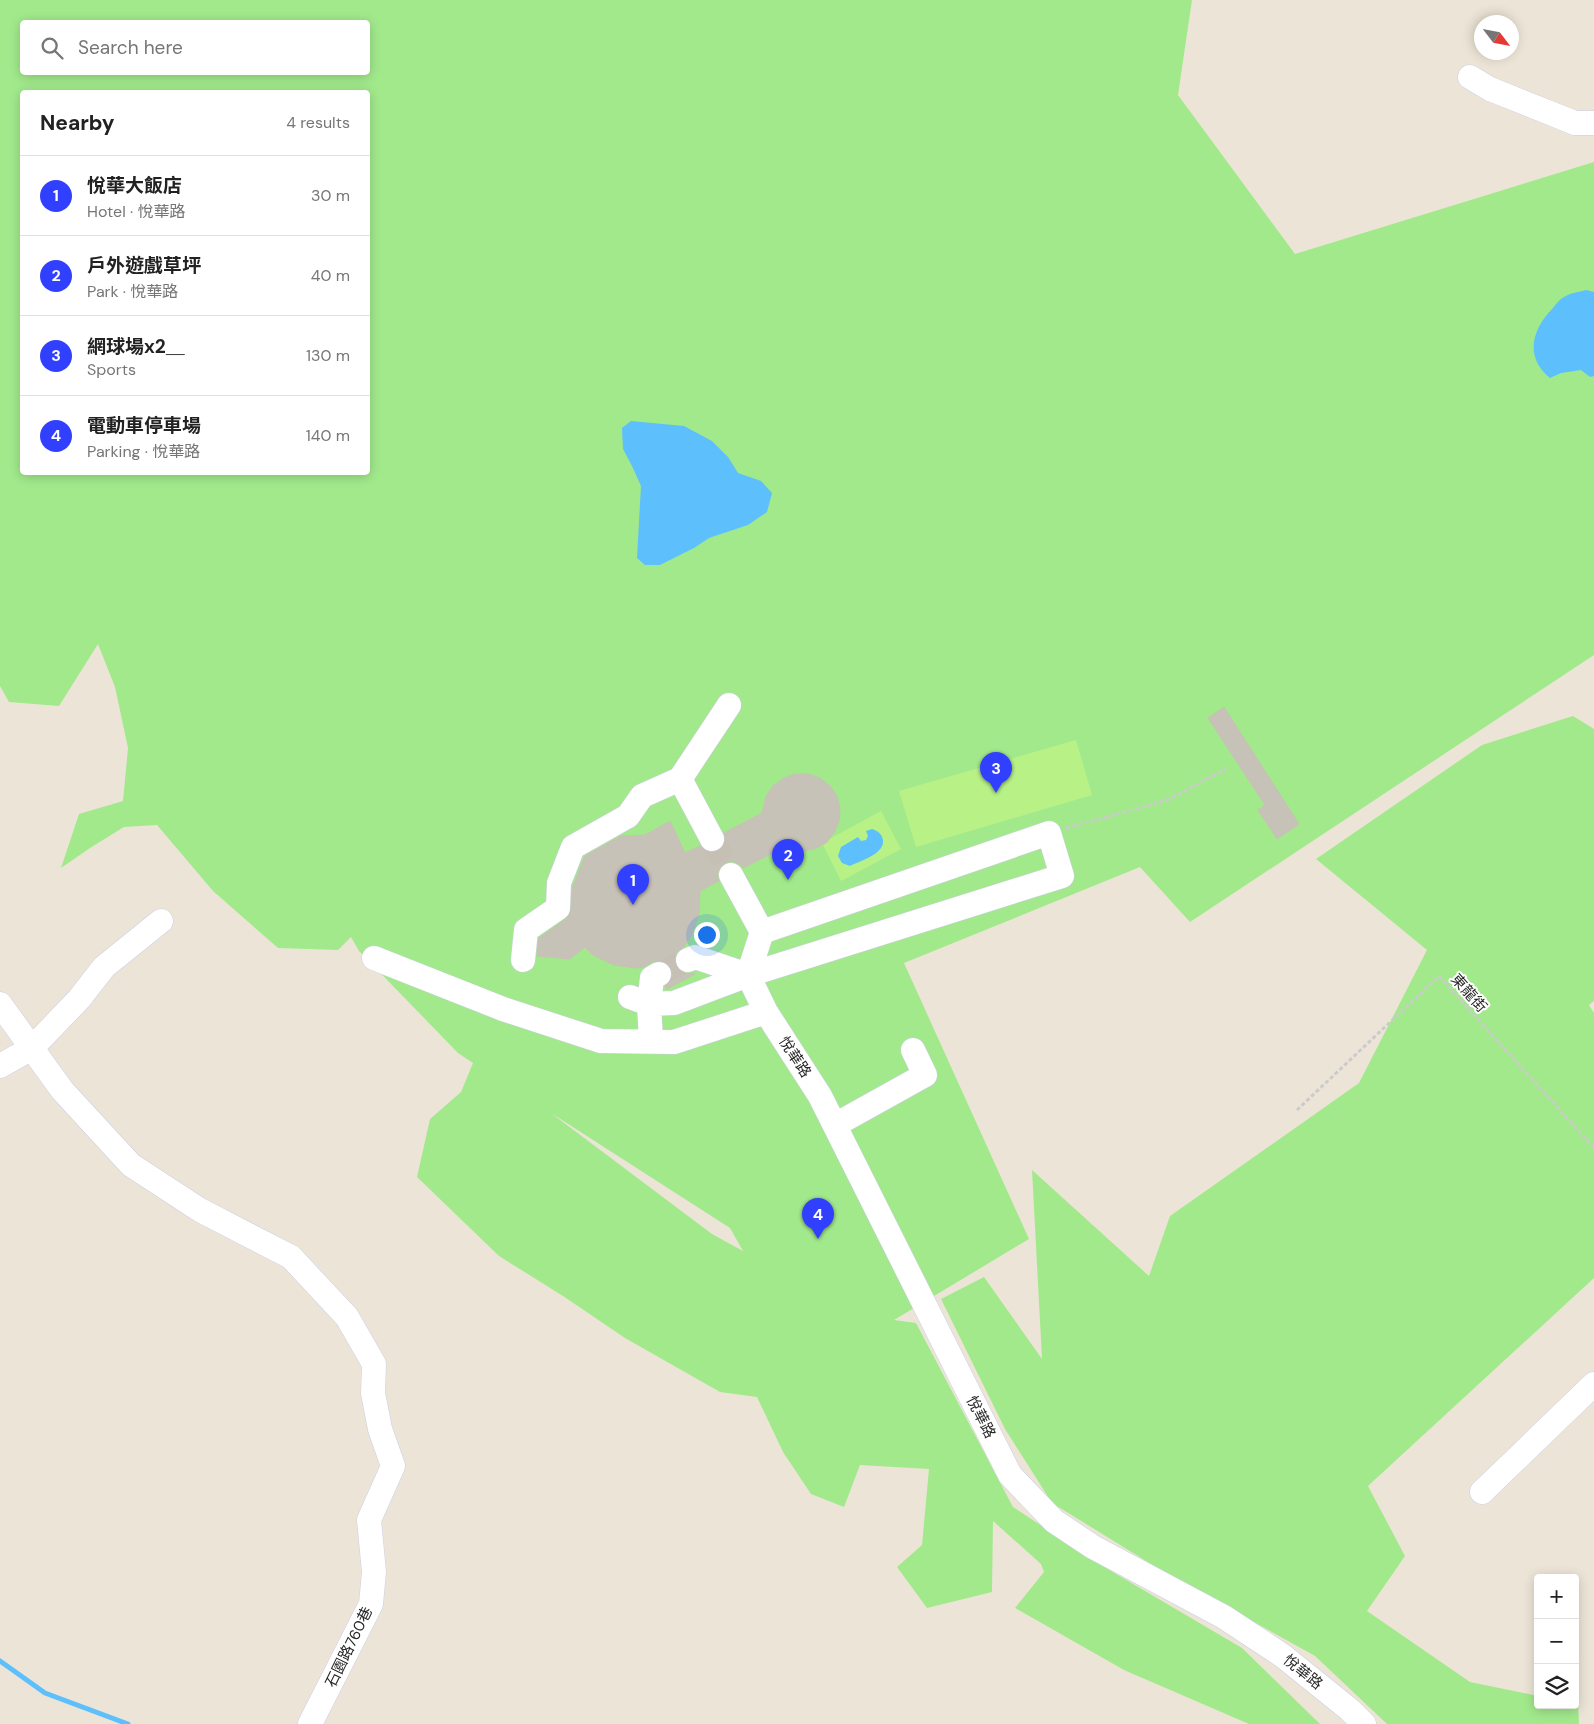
<!DOCTYPE html>
<meta charset="utf-8">
<style>
:root{--surface:#fff;--page:#f2f2f2;--text:#222;--muted:#767676;--line:#e0e0e0;--accent:#3140ff}
body{margin:0;font-family:"DM Sans","Noto Sans TC",sans-serif;background:var(--page);color:var(--text)}
.controls{position:absolute;right:15px;bottom:15px;display:grid;overflow:hidden;border-radius:5px;box-shadow:0 2px 12px #0003}
.controls button{width:45px;height:45px;display:grid;place-items:center;padding:0;border:0;border-bottom:1px solid var(--line);background:var(--surface);color:var(--text);font:25px sans-serif}
.compass{position:absolute;left:1474px;top:15px;width:45px;height:45px;border-radius:50%;background:var(--surface);box-shadow:0 2px 12px #0003;rotate:122deg}
.you{position:absolute;left:706px;top:934px;width:18px;height:18px;margin:-12px;border:4px solid #fff;border-radius:50%;background:#1a73e8;box-shadow:0 0 0 8px #1a73e833}
.badge{display:grid;place-items:center;width:32px;height:32px;border-radius:50%;background:var(--accent);color:#fff;font-size:16px;font-weight:700}
.pin{position:absolute;translate:-50% -41px;filter:drop-shadow(0 1px 2px #0008)}
.pin::after{content:'';position:absolute;top:26px;width:18px;height:15px;background:inherit;clip-path:polygon(0 0,100% 0,50% 100%)}
.list{margin:0;padding:0;list-style:none}
h2{display:flex;justify-content:space-between;align-items:center;height:65px;margin:0;padding:0 20px;font-size:21px}
h2 small{font-size:16px;font-weight:400;color:var(--muted)}
.list li{display:grid;grid-template-columns:32px 1fr auto;gap:15px;align-items:center;box-sizing:border-box;height:80px;padding:0 20px;border-top:1px solid var(--line)}
.list b{display:block;font-size:19px;white-space:nowrap}
.list p{margin:0;font-size:16px;white-space:nowrap;color:var(--muted)}
.list em{font-size:16px;font-style:normal;color:var(--muted)}
.icon{flex:none;width:28px;height:28px;fill:none;stroke:currentColor;stroke-width:2;stroke-linecap:round;stroke-linejoin:round}
.map{position:relative;flex:none;width:1594px;height:1724px;overflow:hidden}
.search{position:absolute;background:var(--surface);box-shadow:0 2px 12px #0003;left:20px;top:20px;width:350px;height:55px;display:flex;align-items:center;gap:12px;box-sizing:border-box;padding:0 18px;border-radius:5px;color:var(--muted);font-size:19px}
.panel{position:absolute;background:var(--surface);box-shadow:0 2px 12px #0003;left:20px;top:90px;width:350px;height:385px;border-radius:5px}
.map>svg:first-child{display:block}
.green{fill:#a2e98c;fill-rule:evenodd}
.pitch{fill:#b8f287}
.water{fill:#5dbffb}
.lines{fill:none;stroke-linecap:round;stroke-linejoin:round}
.stream{stroke:#5dbffb;stroke-width:5}
.building{fill:#c7c2b7;stroke:#c7c2b1}
.minor-tunnel{stroke:#c5bfb4;stroke-width:24;stroke-dasharray:24 12;stroke-linecap:butt}
.minor-casing{stroke:#cccee3;stroke-width:25}
.path{stroke:#cbcbcb;stroke-width:3;stroke-dasharray:4 2.5;stroke-linecap:butt}
.minor{stroke:#fff;stroke-width:24}
.labels{text-anchor:middle;stroke-width:4;stroke-linejoin:round;paint-order:stroke}
.street-label{font-size:15px;fill:#272727;stroke:#fff}
</style>
<div class="map">
<svg width="1594" height="1724" viewBox="0 0 1594 1724">
<rect width="100%" height="100%" fill="#ece5d7"/>
<path class="green" d="M0,0H1192L1178,95L1295,254L1594,162V655L1190,922L1140,867L904,963L1029,1239L894,1320L916,1323L1013,1507L1106,1568L1242,1648L1320,1724H1249L1124,1670L1015,1608L1044,1572L1041,1564L993,1521L992,1592L927,1608L897,1567L922,1545L929,1469L860,1465L844,1507L811,1494L783,1452L757,1397L720,1392L625,1338L563,1296L499,1256L417,1177L430,1119L461,1092L473,1063L458,1053L359,951L351,937L338,950L278,948L213,891L157,825L124,827L90,848L61,868L79,814L123,801L128,748L115,687L98,644L59,706L9,702L0,686ZM22,22H368V72H22ZM22,92H368V472H22ZM551,1113L730,1228L743,1251L712,1234Z
M1573,716L1594,729V1001L1589,1005L1594,1013V1278L1368,1486L1405,1556L1367,1611L1470,1682L1538,1696V1705H1575V1703H1578L1579,1724H1387L1315,1656L1164,1572L1052,1503L1005,1429L941,1299L984,1277L1042,1359L1032,1170L1149,1276L1170,1216L1359,1083L1427,950L1316,859L1482,745Z"/>
<path class="pitch" d="M1076,740L1092,795L916,847L899,791Z
M881,811L901,849L841,881L822,843Z"/>
<path class="water" d="M1586,290L1594,292V376L1590,377L1581,370L1561,373L1550,378C1524,357 1532,329 1553,308C1556,304 1560,299 1564,297C1570,293 1579,292 1586,290Z
M631,421L684,426L712,441L728,457L738,473L761,481L772,493L767,512L748,525L709,538L694,548L660,565H645L637,558L641,486L632,466L623,449L622,428Z
M872,829C878,831 882,834 883,840C885,854 860,861 850,866L842,863L838,856L841,847L858,837L861,841L866,840L868,836L866,831Z"/>
<g class="lines">
<path class="stream" d="M0,1661L45,1693L128,1724"/>
</g>
<path class="building" d="M1224,707L1299,824L1277,839L1258,810L1265,805L1208,718Z
M795,774H808L820,778L830,786L837,796L840,809L839,821L834,833L826,843L814,849L802,851L785,847L743,868L739,864L732,861L725,863L720,867L717,874L719,881L700,891L699,914L692,934L684,947L677,952L674,958L675,965L679,971L686,974L694,973L695,974L667,989L665,986L671,980L673,974L671,967L666,962L660,960L652,962L644,967L636,968L614,965L593,955L585,947L570,959L537,956L539,938L566,919L570,914L573,886L585,856L621,836L645,835L670,821L685,853L700,846L705,851L712,853L718,851L724,846L726,839L724,833L762,813L766,796L773,786L784,778Z"/>
<g class="lines">
<path class="minor-tunnel" d="M712,839L731,875
M659,974L688,960"/>
<g class="minor-casing">
<path id="minor" d="M1470,77L1490,89L1575,123H1594
M680,779L729,705
M374,958L503,1009L601,1041L674,1042L766,1012
M523,960L526,930L558,908L559,883L573,847L628,816L642,796L680,779L712,839
M688,960L695,957L748,975L1062,876L1049,833L762,932
M748,975L766,1012L820,1096L1010,1475L1054,1521L1093,1547L1224,1617L1283,1656L1350,1710L1364,1724
M630,997L649,1004L674,1003L748,975L762,932L731,875
M0,1004L62,1090L131,1165L200,1210L291,1257L347,1317L374,1364L373,1393L380,1429L393,1466L369,1520L374,1572L371,1604L310,1724
M651,1041L649,1004L652,978L659,974
M0,1066L32,1048L79,999L104,967L161,921
M835,1125L925,1075L913,1050
M1482,1492L1594,1384"/>
</g>
<path class="path" d="M1066,828L1136,809L1169,799L1226,769
M1297,1110L1439,976L1594,1148"/>
<use href="#minor" class="minor"/>
</g>
<g class="labels">
<g class="street-label">
<text transform="translate(1469 993) rotate(48)" y="5">東龍街</text>
<text transform="translate(795 1057) rotate(57)" y="5">悅華路</text>
<text transform="translate(981 1417) rotate(63)" y="5">悅華路</text>
<text transform="translate(349 1647) rotate(-64)" y="5">石園路760巷</text>
<text transform="translate(1303 1672) rotate(39)" y="5">悅華路</text>
</g>
</g>
</svg>
<div class="controls">
<button>+</button>
<button>−</button>
<button><svg class="icon" aria-label="layers" viewBox="0 0 24 24"><path d="M12 4l9 5-9 5-9-5zM3 14l9 5 9-5"/></svg></button>
</div>
<svg class="compass" viewBox="-18 -18 36 36"><path d="M0-13l5 13h-10z" fill="#e53935"/><path d="M0 13l5-13h-10z" fill="#767676"/></svg>
<div class="you"></div>
<div class="pin badge" style="left:633px;top:905px">1</div>
<div class="pin badge" style="left:788px;top:880px">2</div>
<div class="pin badge" style="left:996px;top:793px">3</div>
<div class="pin badge" style="left:818px;top:1239px">4</div>
<div class="search"><svg class="icon" aria-label="search" viewBox="0 0 24 24"><circle cx="10" cy="10" r="6"/><path d="M15 15l6 6"/></svg>Search here</div>
<section class="panel">
<h2>Nearby<small>4 results</small></h2>
<ul class="list">
<li><span class="badge">1</span><div><b>悅華大飯店</b><p>Hotel · 悅華路</p></div><em>30 m</em></li>
<li><span class="badge">2</span><div><b>戶外遊戲草坪</b><p>Park · 悅華路</p></div><em>40 m</em></li>
<li><span class="badge">3</span><div><b>網球場x2＿</b><p>Sports</p></div><em>130 m</em></li>
<li><span class="badge">4</span><div><b>電動車停車場</b><p>Parking · 悅華路</p></div><em>140 m</em></li>
</ul>
</section>
</div>
